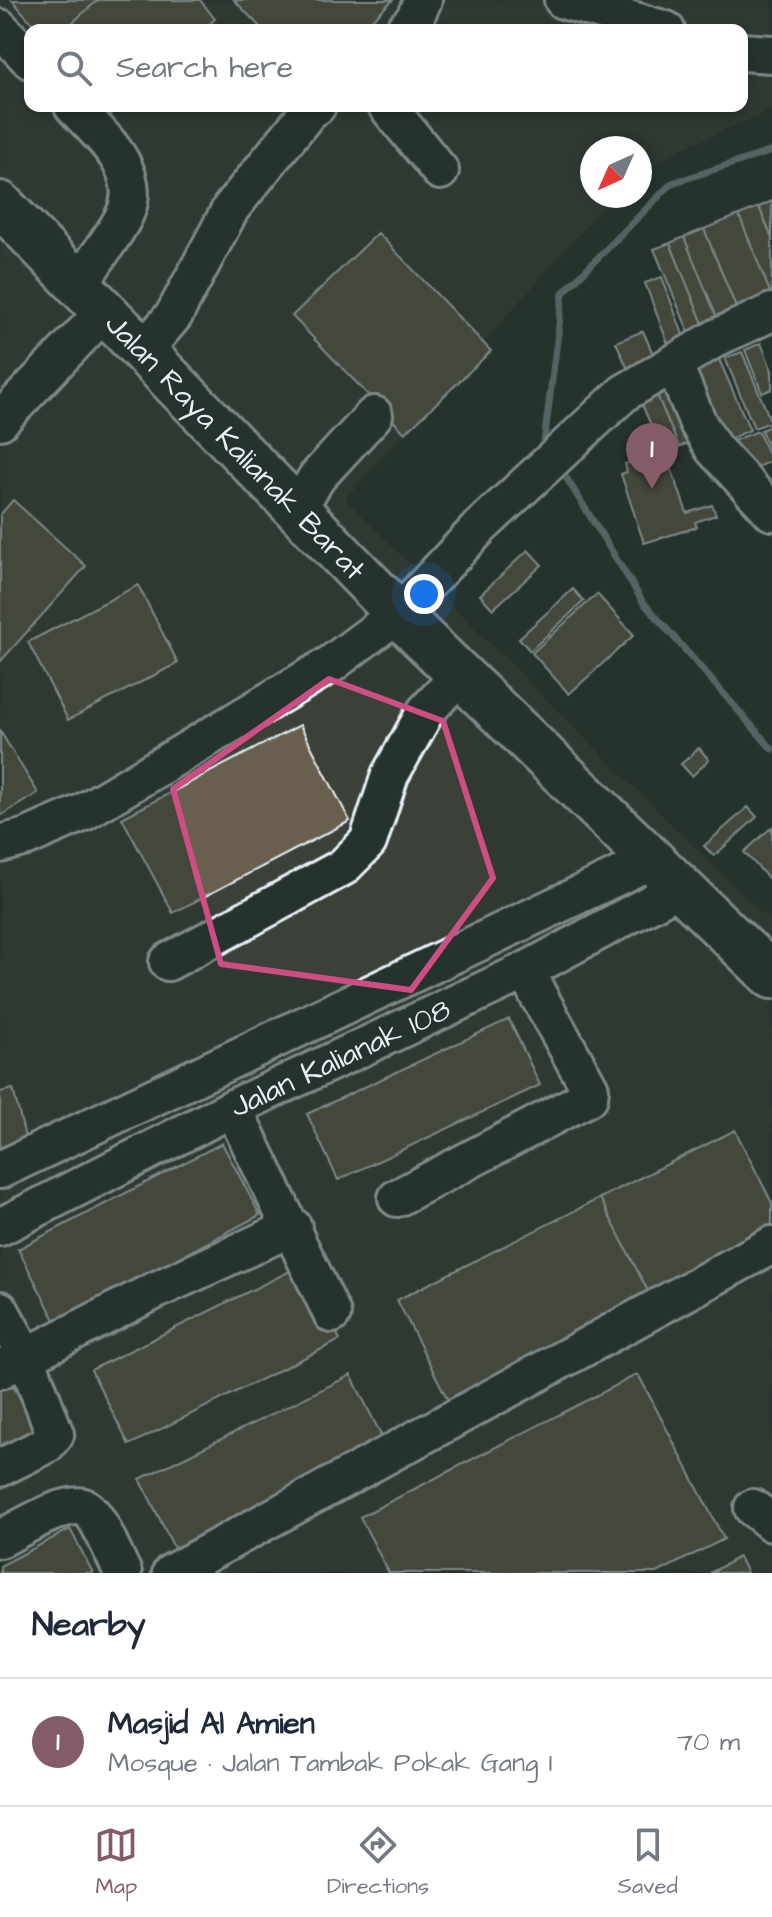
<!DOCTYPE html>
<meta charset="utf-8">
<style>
:root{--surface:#fff;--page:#f2f2f3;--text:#1f2937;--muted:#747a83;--line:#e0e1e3;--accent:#845c67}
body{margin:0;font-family:"Architects Daughter",sans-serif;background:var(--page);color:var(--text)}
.compass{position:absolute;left:580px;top:136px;width:72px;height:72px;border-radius:50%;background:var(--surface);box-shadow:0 4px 12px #0003;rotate:225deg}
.you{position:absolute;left:424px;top:594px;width:28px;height:28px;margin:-20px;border:6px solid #fff;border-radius:50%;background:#1a73e8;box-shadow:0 0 0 12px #1a73e833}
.badge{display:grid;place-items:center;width:52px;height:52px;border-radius:50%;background:var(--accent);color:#fff;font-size:26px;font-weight:700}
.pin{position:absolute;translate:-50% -66px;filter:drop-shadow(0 2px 4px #0008)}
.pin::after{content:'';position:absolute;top:42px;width:28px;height:24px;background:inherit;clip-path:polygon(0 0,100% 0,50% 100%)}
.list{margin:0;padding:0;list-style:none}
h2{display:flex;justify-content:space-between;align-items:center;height:104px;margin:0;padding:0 32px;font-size:34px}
h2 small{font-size:26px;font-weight:400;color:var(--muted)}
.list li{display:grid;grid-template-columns:52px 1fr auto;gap:24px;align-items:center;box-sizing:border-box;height:128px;padding:0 32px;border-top:2px solid var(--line)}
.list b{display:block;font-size:30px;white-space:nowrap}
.list p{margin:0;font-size:26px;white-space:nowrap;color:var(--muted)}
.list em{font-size:26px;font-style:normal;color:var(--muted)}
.icon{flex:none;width:44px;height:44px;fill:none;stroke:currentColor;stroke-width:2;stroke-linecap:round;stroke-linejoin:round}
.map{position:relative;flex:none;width:772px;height:1573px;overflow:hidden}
.search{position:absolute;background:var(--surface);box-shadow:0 4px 12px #0003;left:24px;right:24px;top:24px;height:88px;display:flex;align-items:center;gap:20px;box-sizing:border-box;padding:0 28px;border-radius:16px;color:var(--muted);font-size:30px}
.sheet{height:232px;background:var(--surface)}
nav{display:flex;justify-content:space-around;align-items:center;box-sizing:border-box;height:112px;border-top:2px solid var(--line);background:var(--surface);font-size:22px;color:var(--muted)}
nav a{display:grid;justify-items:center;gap:4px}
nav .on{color:var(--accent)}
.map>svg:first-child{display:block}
.built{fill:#3a4038;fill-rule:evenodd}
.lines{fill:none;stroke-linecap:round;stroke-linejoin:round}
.stream{stroke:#88a1a5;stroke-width:7}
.building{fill:#675f50;stroke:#e8f1f8;stroke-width:2}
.minor-casing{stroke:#e8f1f8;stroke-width:42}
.highway-casing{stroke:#e8f1f8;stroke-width:50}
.minor{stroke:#26332d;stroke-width:36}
.highway{stroke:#26332d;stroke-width:44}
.marked{fill:none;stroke:#cc4e82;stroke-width:6;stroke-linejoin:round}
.labels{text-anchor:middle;stroke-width:7;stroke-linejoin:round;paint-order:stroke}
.street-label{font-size:30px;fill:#e8f1f8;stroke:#26332d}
</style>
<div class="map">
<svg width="772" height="1573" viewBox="0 0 772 1573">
<rect width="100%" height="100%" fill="#26332d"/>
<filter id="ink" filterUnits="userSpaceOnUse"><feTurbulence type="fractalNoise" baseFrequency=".0125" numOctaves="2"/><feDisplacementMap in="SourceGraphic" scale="16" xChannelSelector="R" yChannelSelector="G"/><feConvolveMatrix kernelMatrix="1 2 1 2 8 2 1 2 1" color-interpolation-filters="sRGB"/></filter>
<g filter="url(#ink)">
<path class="built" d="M0,0H772V110L669,154L640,178V148H592V196H618L597,214L345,499L772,924V1573H0ZM30,30H742V106H30Z"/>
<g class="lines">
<path class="stream" d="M549,449L544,442L563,293L672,183L772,151
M559,466L643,602L772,749"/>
</g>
<path class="building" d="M12,0H98L64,30H38Z
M98,0H200L215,19L203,30H64Z
M234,0H393L361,30H263Z
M100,106H119L108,116Z
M772,201V238L759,207Z
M759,207L772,238V297L739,215Z
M739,215L772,297L742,322L704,229Z
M704,229L742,322L722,330L684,237Z
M378,233L491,351L405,433L292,316Z
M684,237L722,330L708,336L670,243Z
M670,243L708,336L693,342L654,249Z
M662,277L686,343L670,349L645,283Z
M643,331L660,370L633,381L616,342Z
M761,343L772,371V389L762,393L745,350Z
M742,352L771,422L754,428L725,358Z
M718,357L750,430L725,441L693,368Z
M676,378L702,437L679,447L654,388Z
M654,388L679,447L663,453L638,395Z
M772,425V457L761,430Z
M758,431L771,461L738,475L725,444Z
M655,453L658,463L668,459L687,513L712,505L716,515L695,522L697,527L644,543L621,474L627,472L625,464Z
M13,500L86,566L0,662V515Z
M528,550L542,565L493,609L480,595Z
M138,585L178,663L68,720L28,642Z
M573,589L584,601L530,651L519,638Z
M597,594L634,635L569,694L532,653Z
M300,725L350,821L173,913L122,818Z
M0,731L38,793L0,816Z
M699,748L709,760L692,776L681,764Z
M748,807L757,817L714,856L704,846Z
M772,827V875L768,878L744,852Z
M509,1019L540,1085L338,1180L307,1114Z
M13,1089L28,1149L0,1155V1092Z
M735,1130L772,1203V1239L652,1299L600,1198Z
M222,1143L260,1215L56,1322L18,1249Z
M600,1198L652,1299L449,1402L397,1300Z
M302,1265L340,1340L129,1445L91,1370Z
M638,1374L724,1539L657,1573H389L360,1517Z
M8,1375L42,1442L0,1463V1379Z
M351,1375L387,1447L175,1550L140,1479Z
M70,1529L93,1573H0V1566Z
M739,1557L747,1573H710Z"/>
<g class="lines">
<g class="minor-casing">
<g id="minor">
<path d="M563,0L666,30"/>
<path d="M0,28L30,60"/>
<path d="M404,30L414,20L423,0"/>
<path d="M742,52L772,54"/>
<path d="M73,106C100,135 146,172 124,216C113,238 93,261 80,284"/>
<path d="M387,106L440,171"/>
<path d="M144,350L174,315L231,208L310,110L317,106"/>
<path d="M674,365L698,423L713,448L772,512"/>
<path d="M0,421L104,312"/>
<path d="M298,508L317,477L374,415"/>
<path d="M0,844L27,837L82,813L331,664L399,613L479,528L624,393L718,337L772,312"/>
<path d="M168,962L343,867L368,842L390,775L426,711L461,674"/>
<path d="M233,1108L332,1314"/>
<path d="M0,1170L652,860"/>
<path d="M397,1198L589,1097L590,1089L537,993L527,970"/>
<path id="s1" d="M0,1227L233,1108L527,970L681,887"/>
<path d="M0,1310L26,1357L55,1434L46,1445L0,1468"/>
<path d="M0,1370L152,1292L293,1227"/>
<path d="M753,1508L772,1523"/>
<path d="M0,1539C18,1530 68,1498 86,1508C99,1516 115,1558 123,1573"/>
<path d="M171,1573L772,1245"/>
</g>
</g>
<g class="highway-casing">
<g id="highway">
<path id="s2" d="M0,204L419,635L772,976"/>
</g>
</g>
<use href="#minor" class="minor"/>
<use href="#highway" class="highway"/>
</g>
</g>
<path d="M0 0H772V1573H0ZM329,679L443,721L493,878L411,990L221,964L173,789Z" fill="#26332d" fill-opacity=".55" fill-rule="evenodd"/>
<path class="marked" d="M329,679L443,721L493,878L411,990L221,964L173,789Z"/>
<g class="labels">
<g class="street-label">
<text dy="10" stroke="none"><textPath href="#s2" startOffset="338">Jalan Raya Kalianak Barat</textPath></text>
<text dy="10" stroke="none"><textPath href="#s1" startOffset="380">Jalan Kalianak 108</textPath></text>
</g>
</g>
</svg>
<svg class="compass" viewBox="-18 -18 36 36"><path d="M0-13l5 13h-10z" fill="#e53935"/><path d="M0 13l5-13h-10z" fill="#747a83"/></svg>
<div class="you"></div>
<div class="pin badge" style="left:652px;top:489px">1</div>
<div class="search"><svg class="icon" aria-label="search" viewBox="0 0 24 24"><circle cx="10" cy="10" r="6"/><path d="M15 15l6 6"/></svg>Search here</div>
</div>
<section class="sheet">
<h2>Nearby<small></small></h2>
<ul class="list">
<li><span class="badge">1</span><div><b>Masjid Al Amien</b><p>Mosque · Jalan Tambak Pokak Gang I</p></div><em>70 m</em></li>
</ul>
</section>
<nav>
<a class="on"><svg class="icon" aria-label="map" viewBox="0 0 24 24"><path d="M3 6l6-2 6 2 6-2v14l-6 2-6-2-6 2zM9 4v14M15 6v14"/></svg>Map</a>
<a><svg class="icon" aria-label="directions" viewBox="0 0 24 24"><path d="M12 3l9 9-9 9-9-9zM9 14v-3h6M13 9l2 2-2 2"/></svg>Directions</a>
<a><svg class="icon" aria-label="saved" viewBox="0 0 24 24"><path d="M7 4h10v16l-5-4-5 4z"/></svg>Saved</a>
</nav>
